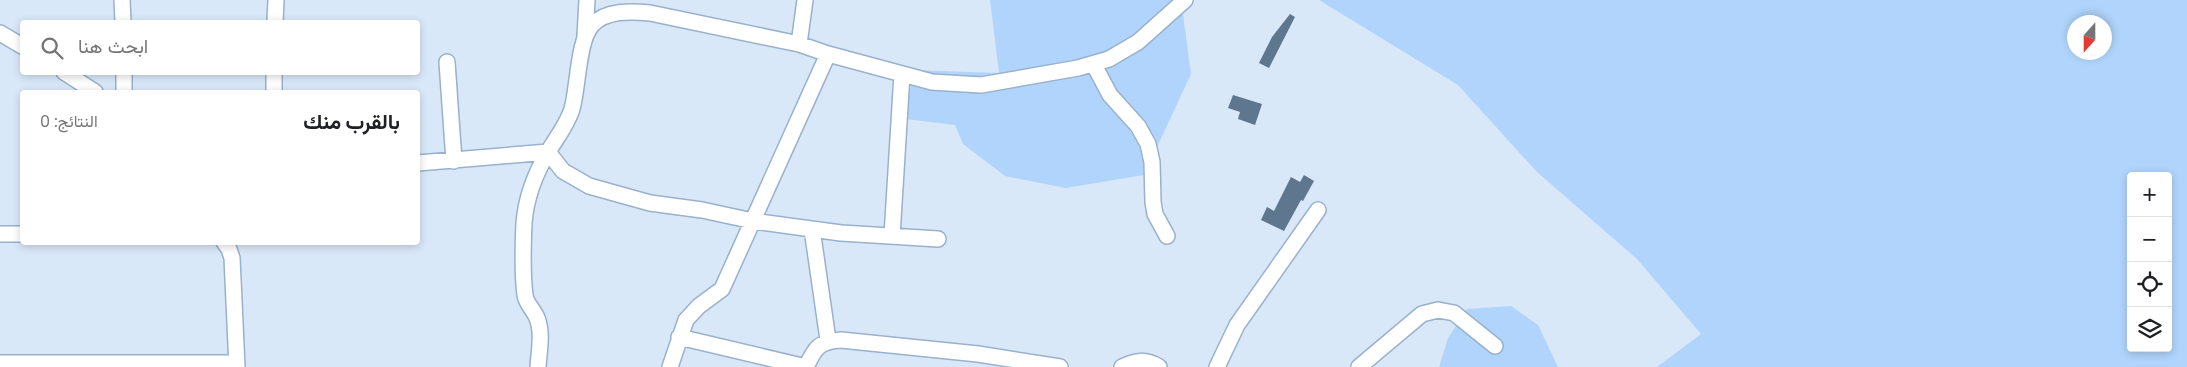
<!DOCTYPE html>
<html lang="ar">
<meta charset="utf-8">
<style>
:root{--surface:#fff;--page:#f6f6f6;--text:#202124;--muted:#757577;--line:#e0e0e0}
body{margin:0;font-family:Poppins,Vazirmatn,sans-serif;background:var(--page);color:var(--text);direction:rtl}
.controls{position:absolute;right:15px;bottom:15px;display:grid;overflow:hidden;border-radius:5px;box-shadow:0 2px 8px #0003}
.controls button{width:45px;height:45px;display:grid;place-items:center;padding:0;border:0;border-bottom:1px solid var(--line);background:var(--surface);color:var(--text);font:25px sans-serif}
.compass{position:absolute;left:2067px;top:15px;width:45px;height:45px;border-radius:50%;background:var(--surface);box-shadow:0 2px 8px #0003;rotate:201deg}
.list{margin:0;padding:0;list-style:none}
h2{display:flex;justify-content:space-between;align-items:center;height:65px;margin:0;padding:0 20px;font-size:21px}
h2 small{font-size:16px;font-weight:400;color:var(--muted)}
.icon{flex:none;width:28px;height:28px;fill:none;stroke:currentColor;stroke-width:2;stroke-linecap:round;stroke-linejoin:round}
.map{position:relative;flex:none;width:2187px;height:367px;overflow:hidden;direction:ltr}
.search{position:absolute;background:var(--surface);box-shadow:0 2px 8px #0003;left:20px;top:20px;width:400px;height:55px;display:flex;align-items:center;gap:12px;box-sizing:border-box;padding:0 18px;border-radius:5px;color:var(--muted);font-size:19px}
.panel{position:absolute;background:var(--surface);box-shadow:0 2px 8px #0003;left:20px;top:90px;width:400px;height:155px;border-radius:5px;direction:rtl}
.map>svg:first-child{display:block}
.green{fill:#b0d4fb;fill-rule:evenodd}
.building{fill:#5f768f}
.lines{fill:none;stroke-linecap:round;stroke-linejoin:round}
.minor-casing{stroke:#99b1cc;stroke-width:18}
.minor{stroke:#fff;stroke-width:15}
</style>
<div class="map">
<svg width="2187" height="367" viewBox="0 0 2187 367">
<rect width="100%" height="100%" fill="#d9e8f9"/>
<path class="green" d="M990,0H1181L1191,74L1144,175L1066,188L1005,176L963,144L955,125L906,119L913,70L999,73Z
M1319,0H2187V367H1657L1701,334L1637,259L1537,172L1458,85ZM2104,22V52H2074V22ZM2131,176H2168V348H2131Z
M1511,306L1538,325L1558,367H1439L1448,338L1467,309Z"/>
<path class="building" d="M1290,14L1295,17L1269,68L1259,63L1272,37Z
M1233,95L1262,104L1255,125L1238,119L1240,112L1228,108Z
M1304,175L1314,181L1303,201L1301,200L1284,231L1261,220L1267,207L1274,211L1291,177L1300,182Z"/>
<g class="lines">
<g class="minor-casing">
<path id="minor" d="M122,0L123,22
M275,22L276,0
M0,33L22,46
M585,36L587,0
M799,44L805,0
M447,62L454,161
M1094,65L1110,95L1138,126L1148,144L1152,162L1153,202L1155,214L1167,236
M64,72L95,92
M124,72V92
M274,92V72
M548,152L563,171L589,186L650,203L702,210L753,221L841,233L938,239
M418,163L548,152
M812,229L828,340
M0,234H22
M892,236L902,74
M224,242L229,249L232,258L237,367
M679,337L806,367
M0,363H237
M538,367C539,351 543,333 537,318C534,310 526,304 525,295C522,272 523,245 524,223C526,197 535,174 548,152C557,137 567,125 572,109C578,88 578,40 592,25C606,10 631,11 650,13L799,44L828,54L932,82L981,85L1078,68L1109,59L1138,42L1185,0
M670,367L686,320L699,306L722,289L828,54
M806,367C815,348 819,341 841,340L978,354L1060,367
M1122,367C1136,360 1146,359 1159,367
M1217,367L1237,325L1318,210
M1359,367L1422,314L1438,310L1454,313L1495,346"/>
</g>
<use href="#minor" class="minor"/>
</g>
</svg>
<div class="controls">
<button>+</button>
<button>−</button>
<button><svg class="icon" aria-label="locate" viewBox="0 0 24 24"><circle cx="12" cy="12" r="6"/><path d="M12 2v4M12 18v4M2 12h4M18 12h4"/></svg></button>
<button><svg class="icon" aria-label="layers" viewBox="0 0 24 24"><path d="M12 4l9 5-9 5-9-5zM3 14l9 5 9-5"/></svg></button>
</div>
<svg class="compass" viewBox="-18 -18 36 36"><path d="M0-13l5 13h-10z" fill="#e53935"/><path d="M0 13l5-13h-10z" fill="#757577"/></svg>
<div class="search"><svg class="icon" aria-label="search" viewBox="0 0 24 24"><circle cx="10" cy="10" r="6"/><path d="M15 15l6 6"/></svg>ابحث هنا</div>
<section class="panel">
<h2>بالقرب منك<small>النتائج: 0</small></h2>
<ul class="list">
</ul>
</section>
</div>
